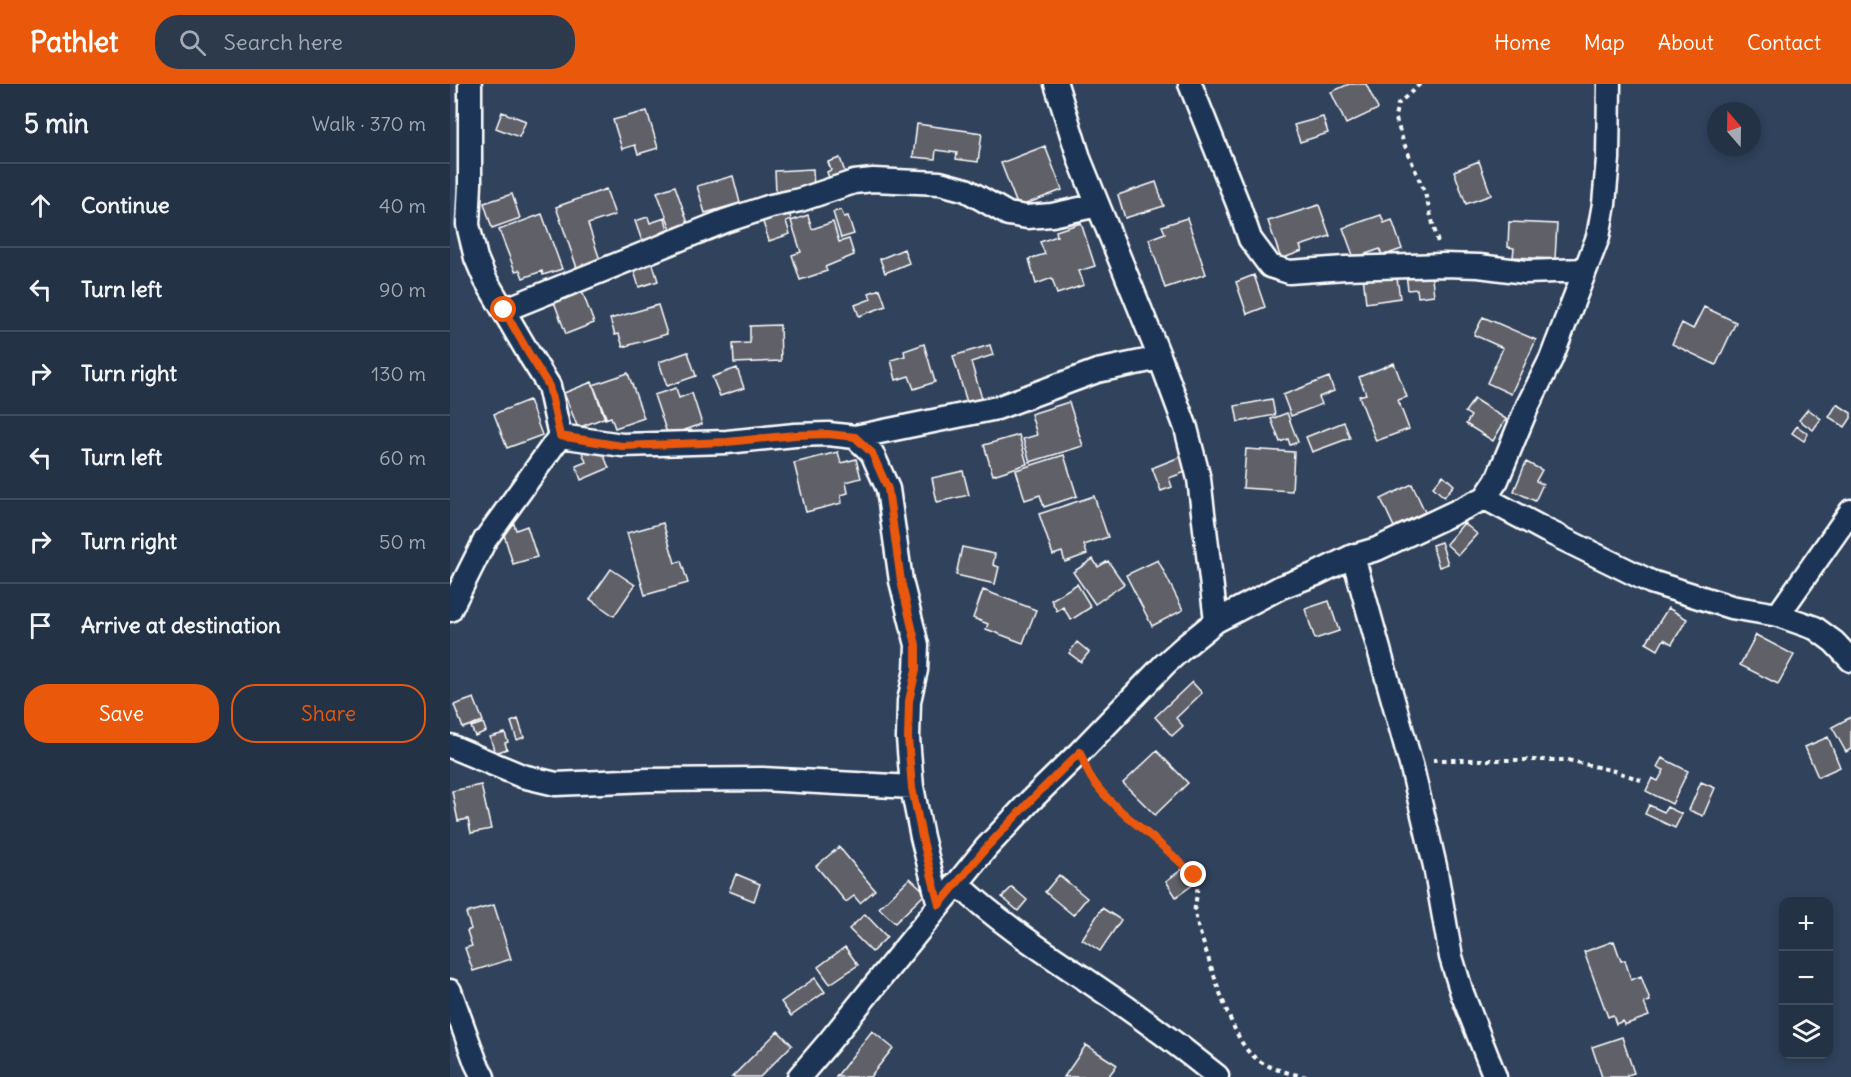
<!DOCTYPE html>
<meta charset="utf-8">
<style>
:root{--surface:#243245;--page:#2c3a4c;--text:#f1f3f6;--muted:#a3aab3;--line:#414d5e;--accent:#ea580c}
body{margin:0;font-family:Delius,sans-serif;background:var(--page);color:var(--text)}
.controls{position:absolute;right:18px;bottom:18px;display:grid;overflow:hidden;border-radius:12px;box-shadow:0 3px 9px #0003}
.controls button{width:54px;height:54px;display:grid;place-items:center;padding:0;border:0;border-bottom:2px solid var(--line);background:var(--surface);color:var(--text);font:30px sans-serif}
.compass{position:absolute;left:1257px;top:18px;width:54px;height:54px;border-radius:50%;background:var(--surface);box-shadow:0 3px 9px #0003;rotate:340deg}
.stop{position:absolute;width:18px;height:18px;margin:-14px;border:4px solid #ea580c;border-radius:50%;background:#fff}
.stop.end{background:#ea580c;border-color:#fff;box-shadow:0 2px 6px #0008}
.list{margin:0;padding:0;list-style:none}
h2{display:flex;justify-content:space-between;align-items:center;height:78px;margin:0;padding:0 24px;font-size:26px}
h2 small{font-size:20px;font-weight:400;color:var(--muted)}
.list li{display:grid;grid-template-columns:39px 1fr auto;gap:18px;align-items:center;box-sizing:border-box;height:84px;padding:0 24px;border-top:2px solid var(--line)}
.list b{display:block;font-size:22px;white-space:nowrap}
.list em{font-size:20px;font-style:normal;color:var(--muted)}
.actions{display:flex;gap:12px;padding:18px 24px}
.actions a{flex:1;padding:14px 0;border:2px solid var(--accent);border-radius:24px;text-align:center;font-size:21px;color:var(--accent)}
.actions .main{background:var(--accent);color:#fff}
.icon{flex:none;width:33px;height:33px;fill:none;stroke:currentColor;stroke-width:2;stroke-linecap:round;stroke-linejoin:round}
.map{position:relative;flex:none;width:1401px;height:993px;overflow:hidden}
header{display:flex;align-items:center;gap:36px;box-sizing:border-box;height:84px;padding:0 30px;background:var(--accent);color:#fff}
header strong{font-size:28px}
nav{display:flex;gap:33px;margin-inline-start:auto;font-size:21px}
.search{width:420px;height:54px;background:var(--page);display:flex;align-items:center;gap:15px;box-sizing:border-box;padding:0 21px;border-radius:24px;color:var(--muted);font-size:22px}
main{display:flex}
aside{flex:1;background:var(--surface)}
.map>svg:first-child{display:block}
.building{fill:#5e6068;stroke:#fff;stroke-width:1.5}
.lines{fill:none;stroke-linecap:round;stroke-linejoin:round}
.minor-casing{stroke:#fff;stroke-width:27}
.path{stroke:#fff;stroke-width:4;stroke-dasharray:4.5 4.5;stroke-linecap:butt}
.minor{stroke:#1d3557;stroke-width:22}
.route{stroke:#ea580c;stroke-width:8}
</style>
<header>
<strong>Pathlet</strong>
<div class="search"><svg class="icon" aria-label="search" viewBox="0 0 24 24"><circle cx="10" cy="10" r="6"/><path d="M15 15l6 6"/></svg>Search here</div>
<nav><a>Home</a><a>Map</a><a>About</a><a>Contact</a></nav>
</header>
<main>
<aside>
<h2>5 min<small>Walk · 370 m</small></h2>
<ul class="list">
<li><svg class="icon" aria-label="ahead" viewBox="0 0 24 24"><path d="M12 20V5M6 11l6-6 6 6"/></svg><div><b>Continue</b></div><em>40 m</em></li>
<li><svg class="icon" aria-label="left" viewBox="0 0 24 24"><path d="M17 20v-9H6M10 6l-5 5 5 5"/></svg><div><b>Turn left</b></div><em>90 m</em></li>
<li><svg class="icon" aria-label="right" viewBox="0 0 24 24"><path d="M7 20v-9h11M14 6l5 5-5 5"/></svg><div><b>Turn right</b></div><em>130 m</em></li>
<li><svg class="icon" aria-label="left" viewBox="0 0 24 24"><path d="M17 20v-9H6M10 6l-5 5 5 5"/></svg><div><b>Turn left</b></div><em>60 m</em></li>
<li><svg class="icon" aria-label="right" viewBox="0 0 24 24"><path d="M7 20v-9h11M14 6l5 5-5 5"/></svg><div><b>Turn right</b></div><em>50 m</em></li>
<li><svg class="icon" aria-label="arrive" viewBox="0 0 24 24"><path d="M6 21V4h12l-3 4 3 4H6"/></svg><div><b>Arrive at destination</b></div></li>
</ul>
<div class="actions"><a class="main">Save</a><a>Share</a></div>
</aside>
<div class="map">
<svg width="1401" height="993" viewBox="0 0 1401 993">
<rect width="100%" height="100%" fill="#30425c"/>
<filter id="ink" filterUnits="userSpaceOnUse"><feTurbulence type="fractalNoise" baseFrequency=".0167" numOctaves="2"/><feDisplacementMap in="SourceGraphic" scale="12" xChannelSelector="R" yChannelSelector="G"/><feConvolveMatrix kernelMatrix="1 2 1 2 8 2 1 2 1" color-interpolation-filters="sRGB"/></filter>
<g filter="url(#ink)">
<path class="building" d="M899,0H916L928,25L896,40L881,8Z
M197,27L208,64L188,70L185,61L172,65L163,36Z
M52,28L76,37L69,53L46,44Z
M873,33L878,49L850,58L844,41Z
M467,40L532,49L528,78L506,75L507,69L486,66L485,75L463,73Z
M595,62L612,106L568,123L551,79Z
M390,74L397,94L381,100L377,88L381,86L378,78Z
M1029,77L1041,111L1016,120L1004,87Z
M363,85L364,106L326,108L325,87Z
M283,92L290,119L255,129L247,102Z
M706,98L714,122L675,134L668,111Z
M225,102L238,139L221,145L207,108Z
M156,105L165,131L138,140L150,176L127,184L106,123Z
M62,110L70,134L42,144L34,119Z
M869,121L880,152L850,162L852,167L831,175L818,137Z
M337,123L341,135L336,137L340,150L319,157L311,132Z
M391,126L394,133L398,132L404,150L391,154L383,128Z
M92,130L112,185L93,191L92,187L73,194L70,186L65,187L49,146Z
M358,131L362,145L383,138L389,158L399,155L404,171L375,183L377,187L350,196L342,171L351,168L341,137Z
M931,131L934,139L942,136L952,165L932,172L930,165L904,174L893,144Z
M198,133L200,139L215,134L218,146L210,149L212,153L193,160L185,137Z
M737,134L756,190L715,204L699,155L715,149L712,142Z
M1059,138L1107,140L1105,175L1063,173L1064,164L1058,163Z
M631,139L645,182L629,187L634,201L607,210L602,194L586,200L579,175L595,170L590,158L607,152L606,147Z
M454,165L459,179L435,189L430,175Z
M201,174L208,197L189,203L182,180Z
M946,187L950,214L916,219L913,191Z
M981,187L984,211L968,213L967,205L958,206L956,190Z
M804,191L815,223L797,230L786,198Z
M430,205L436,222L409,232L405,221L421,215L419,209Z
M132,207L144,239L116,250L104,218Z
M208,221L217,250L173,263L169,250L165,251L160,235Z
M1254,223L1286,238L1266,281L1222,260L1232,239L1243,245Z
M1033,233L1086,256L1061,310L1037,299L1053,264L1024,251Z
M330,241L331,277L284,279L283,260L300,259V242Z
M474,260L485,298L464,305L459,292L446,296L441,276L455,272L454,267Z
M540,261L543,271L521,278L534,321L519,325L503,272Z
M238,268L246,292L217,302L209,278Z
M944,279L957,313L948,316L959,345L926,357L909,312L916,310L909,293Z
M287,284L294,304L270,312L262,293Z
M178,289L194,334L165,344L161,333L155,335L143,301Z
M879,293L884,307L869,313L872,320L841,332L833,311Z
M142,298L156,333L128,344L114,309Z
M226,304L229,314L242,309L252,340L218,352L204,311Z
M822,315L825,331L788,338L785,322Z
M1024,315L1056,335L1043,357L1016,340L1021,332L1015,328Z
M79,316L92,351L57,364L44,330Z
M619,318L633,362L580,378L573,355L587,351L581,330Z
M1387,320L1401,329V334L1395,343L1379,333Z
M1358,325L1371,335L1363,346L1349,336Z
M837,329L848,358L840,361L838,355L830,358L821,335Z
M894,338L900,354L862,368L856,353Z
M1347,342L1358,350L1354,357L1342,349Z
M569,351L577,380L543,391L534,361Z
M149,360L159,384L131,396L126,382L136,378L132,368Z
M796,365L844,368L842,407L793,404Z
M388,368L391,379L406,375L411,394L396,398L398,409L391,411L392,419L356,428L344,379Z
M614,371L627,412L594,423L590,411L575,416L566,386Z
M735,371L741,386L719,394L722,403L711,407L702,384Z
M1076,378L1092,386L1086,397L1093,400L1085,417L1064,407Z
M513,387L519,411L487,418L482,394Z
M993,391L1004,401L994,413L983,403Z
M962,400L975,428L944,443L931,415Z
M644,412L658,453L634,461L637,470L615,478L612,468L603,471L589,430Z
M213,439L225,479L231,477L238,499L195,511L177,449Z
M1014,439L1027,450L1008,471L996,460Z
M64,440L66,446L77,442L87,473L63,480L52,444Z
M991,458L998,480L989,483L982,461Z
M512,463L545,470L543,481L549,483L545,500L506,491Z
M643,475L648,483L658,477L674,500L645,520L623,488Z
M708,476L733,526L702,542L676,491Z
M161,485L185,501L164,532L140,515Z
M627,500L641,523L621,536L613,523L607,527L601,516Z
M533,506L586,526L573,559L536,545L538,540L523,534Z
M879,517L889,547L865,555L855,525Z
M1218,524L1237,535L1222,560L1214,555L1208,566L1196,559Z
M1306,551L1344,571L1328,600L1290,581Z
M627,558L639,568L631,578L619,569Z
M742,598L752,609L726,634L733,642L722,652L705,633Z
M24,614L33,637L13,644L4,621Z
M1401,633V665L1396,668L1382,643Z
M68,635L74,653L67,656L61,638Z
M33,639L36,647L25,652L21,643Z
M55,649L58,658L55,659L57,665L45,669L40,653Z
M1378,653L1390,683L1368,693L1355,663Z
M707,667L738,699L705,731L673,699Z
M1212,674L1238,687L1222,720L1196,707L1202,694L1208,697L1214,686L1207,683Z
M1251,698L1265,704L1253,732L1239,726Z
M31,701L41,745L21,749L18,735L8,737L2,707Z
M1199,721L1214,728L1217,723L1232,730L1225,744L1195,730Z
M389,763L425,806L410,819L404,812L396,818L366,782Z
M734,784L744,800L726,813L716,797Z
M286,790L310,800L304,817L279,807Z
M609,791L637,814L623,831L595,808Z
M460,794L476,809L445,839L429,824Z
M562,803L577,816L568,827L552,813Z
M44,821L61,875L23,887L15,864L22,862L17,847L21,845L16,829Z
M652,824L671,836L650,867L632,855Z
M415,830L437,853L422,868L399,845Z
M1164,857L1171,877L1175,876L1181,896L1191,892L1200,917L1194,919L1199,932L1174,941L1173,937L1166,940L1163,931L1158,933L1134,868Z
M395,863L408,881L380,900L368,883Z
M365,894L375,908L341,932L331,918Z
M328,947L342,961L310,993H282Z
M422,947L443,964L420,993H386Z
M1172,953L1184,989L1177,991L1178,993H1152L1142,963Z
M636,961L667,981L658,993H614Z"/>
<g class="lines">
<g class="minor-casing">
<path id="minor" d="M20,0V100L18,141L26,174L35,195L79,270L99,302L110,352L172,361L277,358L345,351L378,350L405,353L547,324L647,287L710,274
M606,0L630,77L710,274L736,344L749,395L766,537
M740,0L788,120L800,155L820,182L839,188L895,184L993,181L1029,182L1075,188L1135,186
M54,226L275,137L321,122L350,116L404,98L423,96L490,99L516,106L558,130L577,133L602,131L648,121
M405,353L422,369L438,405L451,497L467,561L466,586L459,617L458,654L462,703L472,753L489,821
M1035,414L1097,447L1201,498L1281,523L1328,531L1365,544L1384,558L1401,576
M903,472L962,684L985,782L1001,873L1012,909L1045,993
M0,526L35,456L110,352
M1328,531L1401,427
M0,662L72,692L106,700L198,696L312,695L462,703
M507,799C546,836 590,865 635,895C680,925 725,958 767,992
M0,907L26,979L33,993
M349,993L378,959L536,764L580,717L630,668L715,580L734,563L766,537L831,503L866,490L903,472L927,465L1035,414L1047,396L1078,321L1101,275L1148,153L1154,120L1158,75L1159,0"/>
</g>
<path class="path" d="M970,0L948,20L945,32L953,57L975,109L988,159
M983,676H1118L1164,687L1191,696
M638,688C653,715 679,733 702,752C716,765 730,778 744,791C749,803 747,810 745,822C744,829 747,836 748,843C758,871 781,954 802,971C817,985 838,989 857,993"/>
<use href="#minor" class="minor"/>
</g>
</g>
<g class="lines" filter="url(#ink)">
<path class="route" d="M54,226L79,270L99,302L110,352L172,362L277,358L345,351L378,350L405,353L422,369L438,405L451,497L466,561V586L459,617L458,654L462,704L472,753L489,821L536,764L580,717L630,668C634,679 637,689 644,698C659,719 679,734 698,750C714,763 729,777 744,791"/>
</g>
</svg>
<div class="controls">
<button>+</button>
<button>−</button>
<button><svg class="icon" aria-label="layers" viewBox="0 0 24 24"><path d="M12 4l9 5-9 5-9-5zM3 14l9 5 9-5"/></svg></button>
</div>
<svg class="compass" viewBox="-18 -18 36 36"><path d="M0-13l5 13h-10z" fill="#e53935"/><path d="M0 13l5-13h-10z" fill="#a3aab3"/></svg>
<div class="stop" style="left:54px;top:226px"></div>
<div class="stop end" style="left:744px;top:791px"></div>
</div>
</main>
